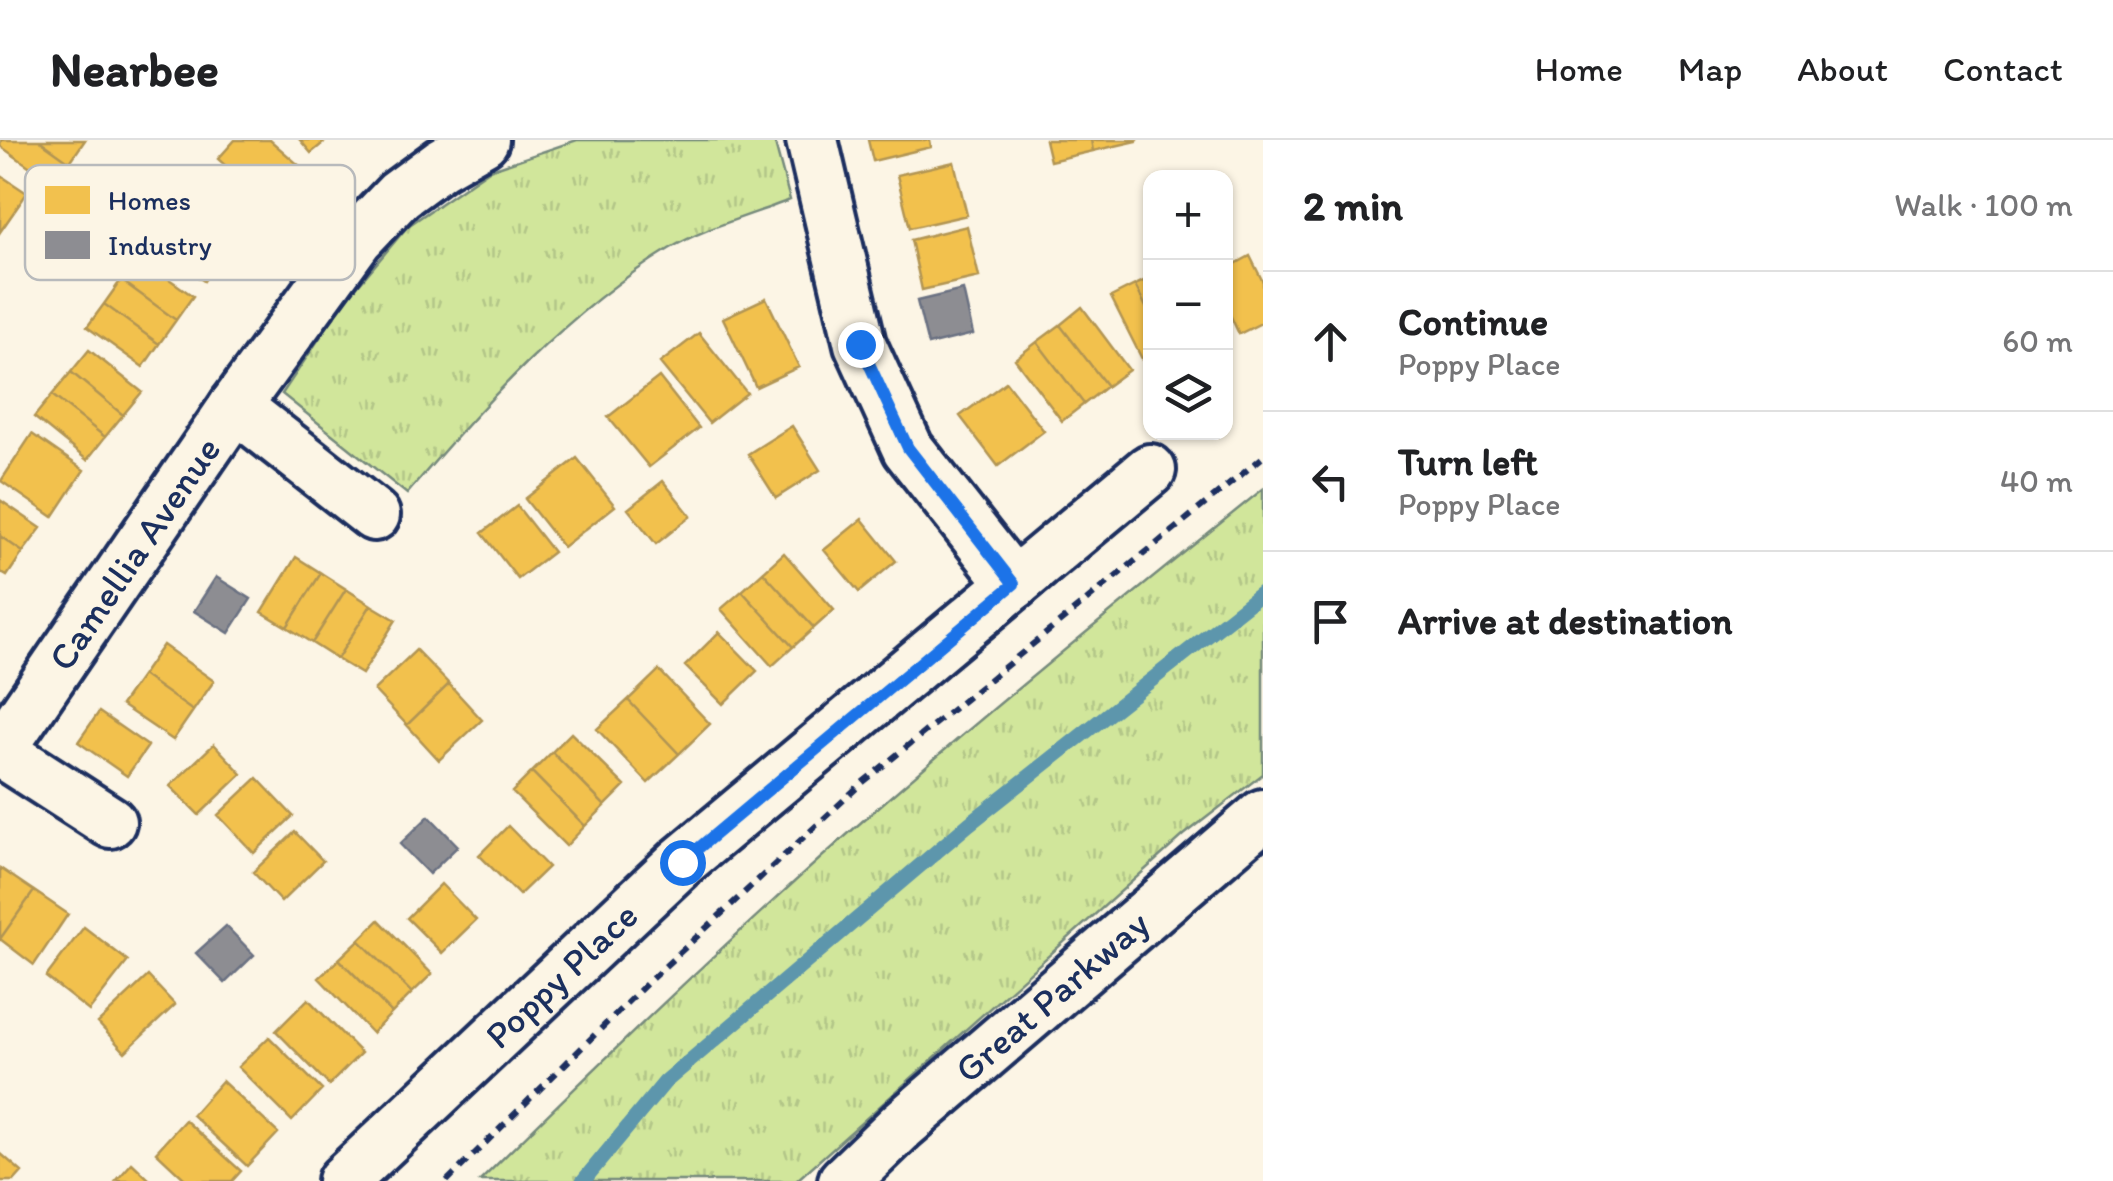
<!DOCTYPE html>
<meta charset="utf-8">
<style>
:root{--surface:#fff;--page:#f6f6f6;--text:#202124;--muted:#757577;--line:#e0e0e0}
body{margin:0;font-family:Itim,sans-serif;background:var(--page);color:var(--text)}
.controls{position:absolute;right:30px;top:30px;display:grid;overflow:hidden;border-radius:20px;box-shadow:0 2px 8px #0004}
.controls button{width:90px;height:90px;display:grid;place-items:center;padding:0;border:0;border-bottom:2px solid var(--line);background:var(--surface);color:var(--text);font:50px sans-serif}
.stop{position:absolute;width:30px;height:30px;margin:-22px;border:8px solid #1a73e8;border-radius:50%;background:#fff}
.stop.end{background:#1a73e8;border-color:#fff;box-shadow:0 2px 10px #0008}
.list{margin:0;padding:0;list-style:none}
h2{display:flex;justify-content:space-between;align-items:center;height:130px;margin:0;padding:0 40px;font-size:42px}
h2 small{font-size:32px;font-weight:400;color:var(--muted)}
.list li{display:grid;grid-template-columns:65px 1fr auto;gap:30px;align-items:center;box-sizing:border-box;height:140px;padding:0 40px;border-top:2px solid var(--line)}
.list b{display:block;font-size:38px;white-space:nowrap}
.list p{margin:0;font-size:32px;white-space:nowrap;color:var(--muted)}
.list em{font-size:32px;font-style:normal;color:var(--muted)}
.icon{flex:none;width:55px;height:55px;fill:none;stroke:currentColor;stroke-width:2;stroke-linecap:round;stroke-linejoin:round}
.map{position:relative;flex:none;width:1263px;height:1041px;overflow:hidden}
header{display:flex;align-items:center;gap:60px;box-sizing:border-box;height:140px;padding:0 50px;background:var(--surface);border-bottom:2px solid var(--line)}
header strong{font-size:48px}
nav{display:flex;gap:55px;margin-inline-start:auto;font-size:35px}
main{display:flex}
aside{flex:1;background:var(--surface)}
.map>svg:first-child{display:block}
.grass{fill:url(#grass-tufts);stroke:#768a7c;stroke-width:2.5}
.homes{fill:#f2c14e;stroke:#b29553;stroke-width:2.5}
.industry{fill:#8d8d92;stroke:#6b7182;stroke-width:2.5}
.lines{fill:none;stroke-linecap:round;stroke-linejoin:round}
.stream{stroke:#5d96ac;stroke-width:15}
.minor-casing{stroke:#1b2f5e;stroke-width:58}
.path{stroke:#1b2f5e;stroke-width:6;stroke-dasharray:10 8;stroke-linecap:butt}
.minor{stroke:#fcf5e5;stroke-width:50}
.route{stroke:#1a73e8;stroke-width:12}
.labels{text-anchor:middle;stroke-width:10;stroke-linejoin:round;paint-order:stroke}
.street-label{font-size:38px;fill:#1b2f5e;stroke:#fcf5e5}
.key{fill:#fcf5e5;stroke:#b8babc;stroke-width:2.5}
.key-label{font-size:28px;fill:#1b2f5e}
</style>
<header>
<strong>Nearbee</strong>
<nav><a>Home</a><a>Map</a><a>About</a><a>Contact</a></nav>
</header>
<main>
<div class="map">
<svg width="1263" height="1041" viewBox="0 0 1263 1041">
<defs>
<pattern id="grass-tufts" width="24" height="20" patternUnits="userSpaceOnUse" patternTransform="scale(2.5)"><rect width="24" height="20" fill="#d1e69b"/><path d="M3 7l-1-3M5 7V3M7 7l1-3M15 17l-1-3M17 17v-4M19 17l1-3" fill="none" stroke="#b3c688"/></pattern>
</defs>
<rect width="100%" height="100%" fill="#fcf5e5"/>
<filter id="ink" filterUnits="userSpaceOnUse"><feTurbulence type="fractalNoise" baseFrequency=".01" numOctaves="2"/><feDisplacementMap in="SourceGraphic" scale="20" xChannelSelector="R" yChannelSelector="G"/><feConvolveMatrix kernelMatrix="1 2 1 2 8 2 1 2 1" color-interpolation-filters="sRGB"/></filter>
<g filter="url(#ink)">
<path class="grass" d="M577,0H774L790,60C754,74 701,89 669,109C569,170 482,265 407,354L282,254L343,163L408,86L489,30Z
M1263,349V634L1184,695L796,1041H480C613,910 748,780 889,658C1011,552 1137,450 1263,349Z"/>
<path class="homes" d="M1,0H39L70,22L55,44L0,6Z
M39,0H85L70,22Z
M235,0H270L301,27L268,64L218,19Z
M300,0H327L311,13Z
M868,0H930L931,7L873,21Z
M1045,0H1091L1093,11L1050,21Z
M1091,0H1137V1L1093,11Z
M954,22L967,75L910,88L897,35Z
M0,35L27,53L0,92Z
M173,67L228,105L204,141L148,103Z
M967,86L979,137L922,150L911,100Z
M1250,116L1263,142V182L1239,194L1226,166V129Z
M138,117L193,156L176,180L121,140Z
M1150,138V175L1135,145Z
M121,140L176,180L159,204L104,164Z
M1135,145L1150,175V214L1142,219L1111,157Z
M766,158L799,227L756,247L723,178Z
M104,164L159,204L143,227L87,187Z
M1082,167L1129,230L1107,246L1060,185Z
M1060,185L1107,246L1084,264L1037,202Z
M699,193L747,253L709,283L660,223Z
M1037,202L1084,264L1062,281L1015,219Z
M89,210L142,252L123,275L71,232Z
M71,232L123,275L105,297L52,255Z
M659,237L699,288L649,327L608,277Z
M1006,242L1044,291L998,326L960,276Z
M52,255L105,297L87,320L34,277Z
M792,286L820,330L776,358L748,314Z
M32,294L84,330L53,377L1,341Z
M577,318L615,366L563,407L525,359Z
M663,341L691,376L656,404L628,369Z
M0,360L41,388L23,412L0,396Z
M517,366L553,412L518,439L482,393Z
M862,379L896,421L859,452L824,410Z
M0,396L23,412L7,436L0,432Z
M784,413L834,470L814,488L763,432Z
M296,417L321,433L287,487L262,472Z
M763,432L814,488L793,507L742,451Z
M321,433L346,449L312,503L287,487Z
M346,449L371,465L337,519L312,503Z
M742,451L793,507L772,526L721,469Z
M371,465L396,480L362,534L337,519Z
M719,492L757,531L723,564L685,526Z
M163,505L214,541L193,571L142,535Z
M416,510L449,544L407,585L374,550Z
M659,530L710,584L679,614L628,560Z
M142,535L193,571L173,600L121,565Z
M449,544L482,580L439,620L407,585Z
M628,560L679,614L648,643L597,589Z
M99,572L148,606L127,636L78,602Z
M571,593L625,646L605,666L552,612Z
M214,604L242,634L199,675L170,646Z
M552,612L605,666L585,686L532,632Z
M532,632L585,686L566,706L512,652Z
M257,638L293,676L254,713L218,675Z
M508,686L548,727L519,755L479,715Z
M295,692L323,721L281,762L253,732Z
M0,728L34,751L0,799Z
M441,744L476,780L442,813L407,778Z
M34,751L68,774L34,825L0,799Z
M379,780L432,834L412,853L359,800Z
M84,787L128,821L89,871L46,837Z
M359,800L412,853L392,873L339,819Z
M339,819L392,873L372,893L319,838Z
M148,836L175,865L125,912L98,883Z
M308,859L361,913L329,945L276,891Z
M269,897L322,950L292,981L238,927Z
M222,941L278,993L247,1026L192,975Z
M185,980L241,1031L232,1041H187L156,1012Z
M0,1013L22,1032L14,1041H0Z
M132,1023L151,1041H116Z"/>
<path class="industry" d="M963,150L973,194L928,205L917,161Z
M216,437L251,459L229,493L194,471Z
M429,676L458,706L429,734L400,704Z
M226,786L254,815L225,843L196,813Z"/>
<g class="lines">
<path class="stream" d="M583,1041L665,942L969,684L1263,452"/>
<g class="minor-casing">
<g id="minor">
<path d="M812,0L860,204L908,309L1014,444"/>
<path d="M235,266L374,375"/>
<path id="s1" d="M0,610L235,266L357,99L399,55L441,24L483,0"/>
<path d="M0,611L110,682"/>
<path id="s2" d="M343,1041L681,722L1150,330"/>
<path id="s3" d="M844,1041L902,985L1263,675"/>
</g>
</g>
<path class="path" d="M447,1041L646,844L862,643L1263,317"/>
<use href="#minor" class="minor"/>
</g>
</g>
<g class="lines" filter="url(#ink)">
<path class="route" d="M682,722L1014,444L908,308L860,204"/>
</g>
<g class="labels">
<g class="street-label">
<text dy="13" stroke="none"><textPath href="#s1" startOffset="238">Camellia Avenue</textPath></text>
<text dy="13" stroke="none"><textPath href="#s2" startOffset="300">Poppy Place</textPath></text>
<text dy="13" stroke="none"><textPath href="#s3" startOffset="278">Great Parkway</textPath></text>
</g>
</g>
<rect x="25" y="25" width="330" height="115" rx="15" class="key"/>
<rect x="45" y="46" width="45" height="28" fill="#f2c14e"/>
<rect x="45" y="91" width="45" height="28" fill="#8d8d92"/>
<g class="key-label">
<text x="108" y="70">Homes</text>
<text x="108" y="115">Industry</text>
</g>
</svg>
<div class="controls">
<button>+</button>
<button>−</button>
<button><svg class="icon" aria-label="layers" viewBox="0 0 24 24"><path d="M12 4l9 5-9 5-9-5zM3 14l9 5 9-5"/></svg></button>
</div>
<div class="stop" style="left:682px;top:722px"></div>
<div class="stop end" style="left:860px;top:204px"></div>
</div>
<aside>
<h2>2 min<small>Walk · 100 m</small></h2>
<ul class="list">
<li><svg class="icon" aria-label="ahead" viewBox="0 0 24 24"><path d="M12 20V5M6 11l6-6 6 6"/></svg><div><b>Continue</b><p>Poppy Place</p></div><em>60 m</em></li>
<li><svg class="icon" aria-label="left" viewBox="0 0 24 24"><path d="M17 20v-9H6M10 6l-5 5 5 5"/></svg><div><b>Turn left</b><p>Poppy Place</p></div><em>40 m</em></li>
<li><svg class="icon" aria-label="arrive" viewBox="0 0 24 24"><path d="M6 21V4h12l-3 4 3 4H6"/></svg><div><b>Arrive at destination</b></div></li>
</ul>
</aside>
</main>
